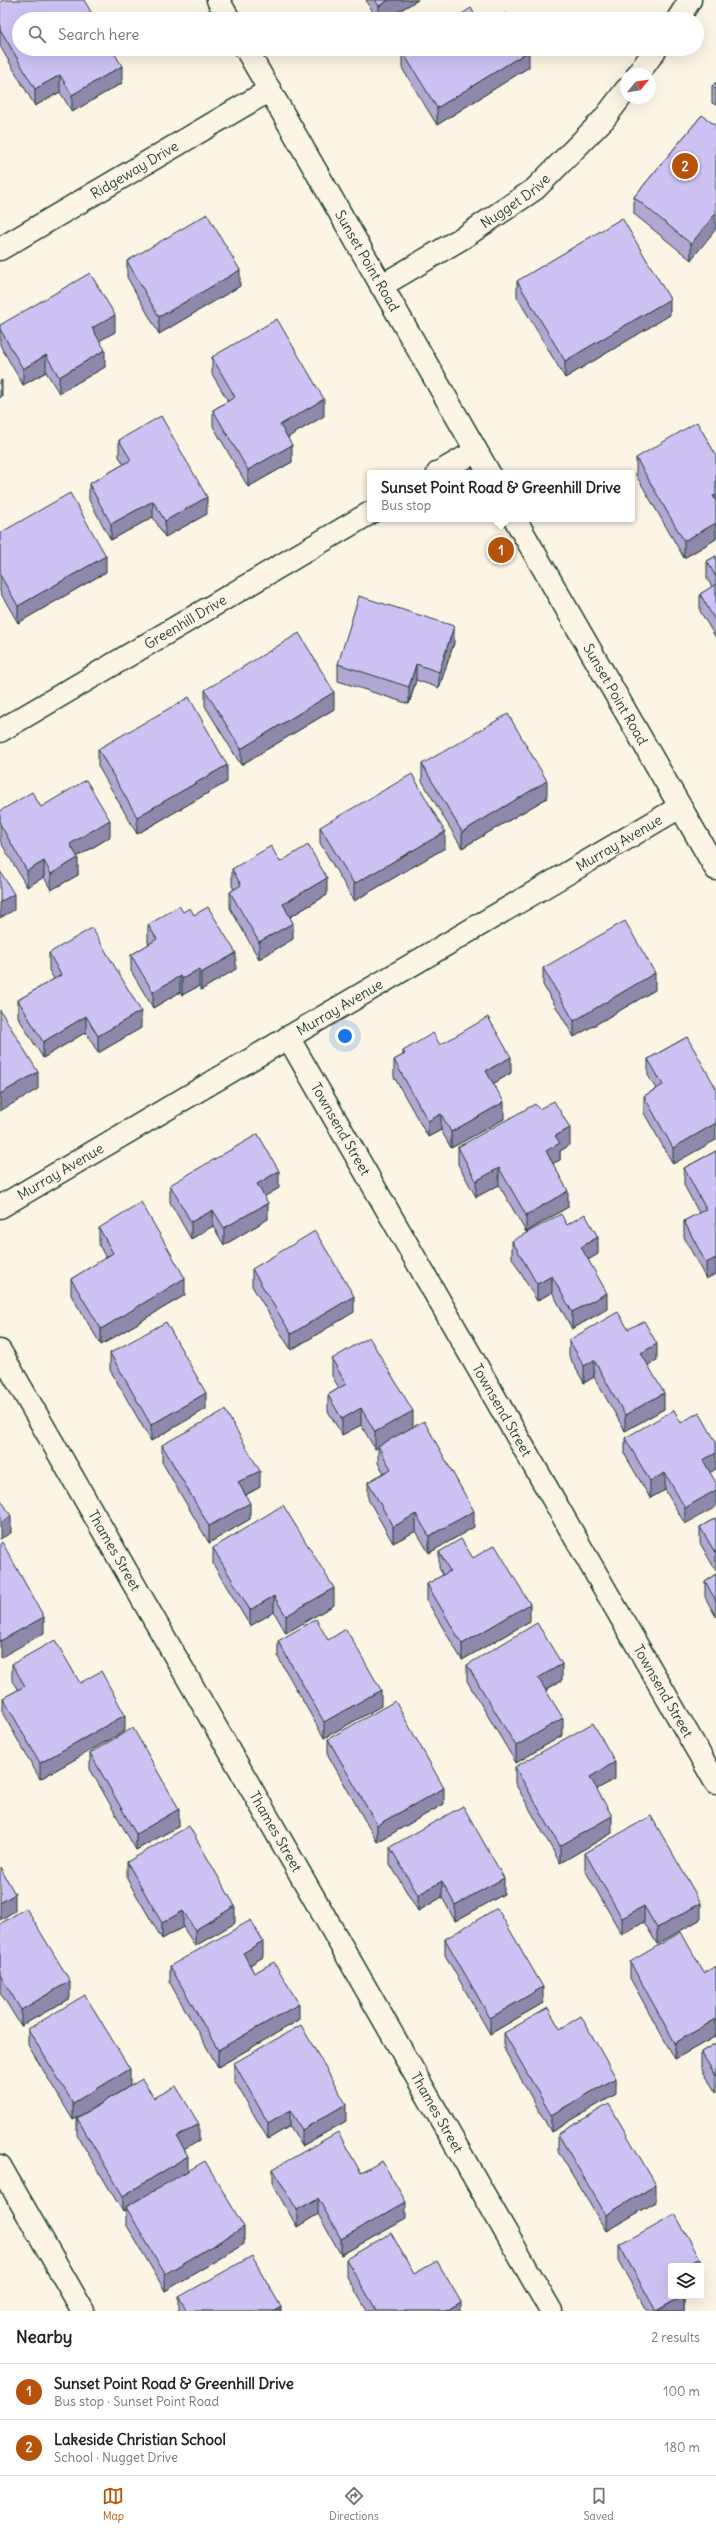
<!DOCTYPE html>
<meta charset="utf-8">
<style>
:root{--surface:#fff;--page:#f2f2f2;--text:#202124;--muted:#757577;--line:#e0e0e0;--accent:#b45309}
body{margin:0;font-family:Delius,sans-serif;background:var(--page);color:var(--text)}
.controls{position:absolute;right:12px;bottom:12px;display:grid;overflow:hidden;border-radius:4px;box-shadow:0 4px 16px #0002}
.controls button{width:36px;height:36px;display:grid;place-items:center;padding:0;border:0;border-bottom:1px solid var(--line);background:var(--surface);color:var(--text);font:20px sans-serif}
.compass{position:absolute;left:620px;top:68px;width:36px;height:36px;border-radius:50%;background:var(--surface);box-shadow:0 4px 16px #0002;rotate:60deg}
.you{position:absolute;left:345px;top:1036px;width:14px;height:14px;margin:-10px;border:3px solid #fff;border-radius:50%;background:#1a73e8;box-shadow:0 0 0 6px #1a73e833}
.badge{display:grid;place-items:center;width:26px;height:26px;border-radius:50%;background:var(--accent);color:#fff;font-size:13px;font-weight:700}
.pin{position:absolute;translate:-50% -50%;border:2px solid #fff;box-shadow:0 1px 4px #0006}
.popup{position:absolute;left:367px;top:470px;width:268px;height:52px;box-sizing:border-box;display:grid;place-content:center;border-radius:4px;background:var(--surface);filter:drop-shadow(0 1px 3px #0005);font-size:13px;white-space:nowrap;color:var(--muted)}
.popup b{font-size:15px;color:var(--text)}
.popup::after{content:'';position:absolute;left:50%;top:100%;margin-left:-8px;border:8px solid transparent;border-top-color:var(--surface)}
.list{margin:0;padding:0;list-style:none}
h2{display:flex;justify-content:space-between;align-items:center;height:52px;margin:0;padding:0 16px;font-size:17px}
h2 small{font-size:13px;font-weight:400;color:var(--muted)}
.list li{display:grid;grid-template-columns:26px 1fr auto;gap:12px;align-items:center;box-sizing:border-box;height:56px;padding:0 16px;border-top:1px solid var(--line)}
.list b{display:block;font-size:15px;white-space:nowrap}
.list p{margin:0;font-size:13px;white-space:nowrap;color:var(--muted)}
.list em{font-size:13px;font-style:normal;color:var(--muted)}
.icon{flex:none;width:22px;height:22px;fill:none;stroke:currentColor;stroke-width:2;stroke-linecap:round;stroke-linejoin:round}
.map{position:relative;flex:none;width:716px;height:2311px;overflow:hidden}
.search{position:absolute;background:var(--surface);box-shadow:0 4px 16px #0002;left:12px;right:12px;top:12px;height:44px;display:flex;align-items:center;gap:10px;box-sizing:border-box;padding:0 14px;border-radius:22px;color:var(--muted);font-size:15px}
.sheet{height:164px;background:var(--surface)}
nav{display:flex;justify-content:space-around;align-items:center;box-sizing:border-box;height:56px;border-top:1px solid var(--line);background:var(--surface);font-size:11px;color:var(--muted)}
nav a{display:grid;justify-items:center;gap:2px}
nav .on{color:var(--accent)}
.map>svg:first-child{display:block}
.lines{fill:none;stroke-linecap:round;stroke-linejoin:round}
.street-casing{stroke:#1f3d34;stroke-width:25}
.secondary-casing{stroke:#1f3d34;stroke-width:25}
.street{stroke:#fcf5e5;stroke-width:22}
.secondary{stroke:#fcf5e5;stroke-width:22}
.wall{fill:#b1a7d2;stroke:#1f3d34}
.shaded-wall{fill:#9088ab;stroke:#1f3d34}
.building{fill:#cec2f4;stroke:#1f3d34}
.labels{text-anchor:middle;stroke-width:3.5;stroke-linejoin:round;paint-order:stroke}
.street-label{font-size:14px;fill:#1f3d34;stroke:#fcf5e5}
</style>
<div class="map">
<svg width="716" height="2311" viewBox="0 0 716 2311">
<rect width="100%" height="100%" fill="#fcf5e5"/>
<filter id="ink" filterUnits="userSpaceOnUse"><feTurbulence type="fractalNoise" baseFrequency=".025" numOctaves="2"/><feDisplacementMap in="SourceGraphic" scale="8" xChannelSelector="R" yChannelSelector="G"/><feConvolveMatrix kernelMatrix="1 2 1 2 8 2 1 2 1" color-interpolation-filters="sRGB"/></filter>
<g filter="url(#ink)">
<g class="lines">
<g class="street-casing">
<g id="street">
<path d="M678,19L690,0"/>
<path d="M638,74L656,49"/>
<path id="s1" d="M0,249L270,90"/>
<path id="s2" d="M381,286L464,237L535,189L604,119L626,90"/>
<path d="M438,473L476,451"/>
<path id="s3" d="M0,731L370,513"/>
<path id="s4" d="M288,1037L716,1783"/>
<path id="s5" d="M0,1207L680,807"/>
<path id="s6" d="M0,1351L551,2311"/>
<path d="M0,2166L83,2311"/>
</g>
</g>
<g class="secondary-casing">
<g id="secondary">
<path d="M218,0L229,19"/>
<path id="s7" d="M246,49L489,473"/>
<path id="s8" d="M515,519L716,869"/>
</g>
</g>
<use href="#street" class="street"/>
<use href="#secondary" class="secondary"/>
</g>
<path class="wall" d="M366,0H418L385,19H377Z
M0,2L122,83L72,112L60,92L35,106L0,46Z
M402,51L529,67L437,125L402,68Z
M716,82V105L712,103V86Z
M702,115L691,260L634,214V197Z
M127,261L240,286L159,334L127,277Z
M517,281L670,315L565,378L517,297Z
M0,325L115,332L99,341L105,367L59,393L46,372L23,385L0,345Z
M212,357L324,416L288,437L292,462L248,487L213,426V410L228,401L212,374Z
M119,440L207,514L165,537L153,517L111,540L89,500V484L124,464L119,457Z
M716,455V539L684,558L636,475V458Z
M0,533L106,572L18,623L0,592Z
M716,556V638L700,611V594L712,587L707,578V561Z
M454,643L439,688L416,680L409,704L338,681V664Z
M205,690L334,709L241,765L205,706Z
M98,749L227,782L137,834L98,766Z
M422,764L547,798L462,848L422,781Z
M41,807L110,837L77,857L78,875L51,890L44,877L27,887L0,841V811Z
M320,827L445,848L354,901L320,843Z
M280,862L327,895L290,917L293,939L259,959L230,908V892L234,889L232,886V869Z
M183,912L194,915L236,969L201,990L199,986L182,995L180,992L153,1008L131,971V955L149,944L148,942V925Z
M49,953L141,1028L98,1053L86,1032L43,1058L18,1017V1000L54,979L49,970Z
M543,968L655,990L574,1037L543,985Z
M687,1037L673,1164L644,1113V1096L656,1089L648,1075V1059Z
M440,1045L511,1073L493,1084L504,1119L451,1148L441,1130L428,1137L394,1077V1060L403,1055V1051Z
M539,1109L570,1145L560,1151V1160L553,1163L568,1207L526,1232L499,1185L476,1197L458,1164V1147Z
M716,1151L706,1279L684,1237V1221L699,1213L684,1185V1168Z
M170,1185L279,1188L265,1196L268,1219L224,1245L213,1226L191,1239L170,1202Z
M567,1225L598,1254L588,1260L607,1309L572,1329L552,1292L537,1301L512,1258V1241Z
M99,1228L185,1295L101,1345L71,1295V1279L106,1258L99,1245Z
M252,1269L354,1312L291,1350L252,1286Z
M628,1329L657,1360L648,1365L664,1409L625,1431L594,1377L584,1383L569,1356V1340Z
M110,1353L206,1409L151,1441L110,1370Z
M332,1359L413,1427L474,1527L429,1553L416,1531L393,1543L368,1499V1482L384,1473L378,1463V1447L375,1449L361,1425L342,1435L328,1411V1395L339,1388L332,1376Z
M625,1438L710,1473L685,1524L665,1490L650,1498L625,1455Z
M162,1445L260,1487L246,1495L250,1519L209,1543L162,1462Z
M716,1518V1571L700,1543V1527Z
M213,1548L334,1605L286,1633L274,1612L250,1626L213,1564Z
M439,1552L473,1558L530,1621L462,1660L427,1601V1584L443,1575L439,1568Z
M716,1574V1617L705,1597V1581Z
M278,1641L381,1706L324,1738L278,1657Z
M12,1664L80,1683L125,1731L40,1779L3,1714V1698L18,1690L12,1681Z
M467,1665L562,1680L546,1690L563,1735L516,1763L467,1681Z
M328,1739L444,1804L377,1842L328,1755Z
M90,1753L179,1826L136,1850L90,1769Z
M515,1767L615,1779L597,1789L612,1833L560,1863L515,1783Z
M390,1847L504,1894L455,1921L442,1897L418,1911L390,1864Z
M585,1853L701,1919L657,1944L644,1922L622,1935L585,1870Z
M127,1862L235,1923L195,1946L183,1927L162,1939L127,1879Z
M0,1924L70,1998L21,2026L0,1992Z
M445,1939L543,2003L490,2034L445,1955Z
M263,1957L250,1965L254,1973L299,2020L218,2067L170,1983V1966Z
M630,1962L704,1973L716,1966V2036L675,2059L630,1978Z
M28,2029L130,2086L73,2120L28,2045Z
M504,2033L616,2094L551,2132L504,2049Z
M716,2043V2093L701,2068V2052Z
M234,2063L346,2121L302,2146L290,2126L268,2139L234,2080Z
M154,2098L199,2141L184,2149L188,2171L244,2244L165,2291L126,2224V2210L123,2212L77,2135V2118Z
M558,2134L656,2202L606,2231L558,2151Z
M273,2169L361,2173L406,2219L341,2255L318,2214L297,2227L273,2185Z
M619,2245L700,2266H671V2296H684V2311H647L619,2262Z
M346,2259L414,2274L461,2311H367L346,2275Z
M179,2297L281,2311H179Z"/>
<path class="shaded-wall" d="M389,0H418L385,19H379V6Z
M529,51V67L437,125V108Z
M122,66V83L72,112V95Z
M60,75V92L35,106V89Z
M716,213V229L691,260V244Z
M240,270V286L159,334V317Z
M670,299V315L565,378V361Z
M115,315V332L92,345V328Z
M105,350V367L59,393V377Z
M46,355V372L23,385V369Z
M2,380V396L0,398V381Z
M324,399V416L280,442V425Z
M292,445V462L248,487V470Z
M716,495V511L713,496Z
M207,497V514L165,537V521Z
M153,501V517L111,540V524Z
M716,523V539L684,558V541Z
M106,556V572L18,623V606Z
M454,626V643L439,688V672Z
M416,664V680L409,704V687Z
M334,692V709L241,765V749Z
M227,765V782L137,834V817Z
M547,781V798L462,848V832Z
M110,820V837L70,861V844Z
M445,832V848L354,901V884Z
M78,858V875L51,890V874Z
M44,861V877L27,887V871Z
M327,878V895L283,921V904Z
M14,894V910L0,918V902Z
M293,923V939L259,959V942Z
M236,953V969L201,990V973Z
M199,969V986L182,995V979Z
M655,973V990L574,1037V1021Z
M180,976V992L153,1008V992Z
M141,1011V1028L98,1053V1036Z
M86,1016V1032L43,1058V1042Z
M511,1057V1073L486,1088V1071Z
M38,1072V1089L0,1111V1094Z
M504,1102V1119L451,1148V1132Z
M441,1114V1130L428,1137V1121Z
M716,1123V1140L673,1164V1148Z
M570,1128V1145L560,1151V1160L546,1167V1151L555,1136Z
M499,1168V1185L476,1197V1181Z
M279,1171V1188L257,1201V1184Z
M568,1191V1207L526,1232V1215Z
M268,1203V1219L224,1245V1228Z
M213,1210V1226L191,1239V1222Z
M598,1237V1254L581,1264V1247Z
M716,1258V1274L706,1279V1263Z
M552,1276V1292L537,1301V1284Z
M185,1278V1295L101,1345V1329Z
M607,1293V1309L572,1329V1312Z
M354,1296V1312L291,1350V1334Z
M657,1344V1360L641,1369V1353Z
M594,1360V1377L584,1383V1366Z
M206,1393V1409L151,1441V1425Z
M664,1393V1409L625,1431V1415Z
M361,1408V1425L342,1435V1419Z
M413,1411V1427L375,1449V1432Z
M716,1453V1469L703,1477V1460Z
M260,1471V1487L238,1499V1482Z
M665,1473V1490L650,1498V1481Z
M716,1490V1507L685,1524V1508Z
M250,1503V1519L209,1543V1526Z
M474,1511V1527L429,1553V1536Z
M416,1514V1531L393,1543V1527Z
M11,1516V1533L0,1539V1523Z
M334,1588V1605L286,1633V1616Z
M274,1596V1612L250,1626V1610Z
M530,1604V1621L462,1660V1644Z
M44,1617V1633L0,1658V1641Z
M562,1664V1680L538,1694V1678Z
M381,1690V1706L324,1738V1722Z
M125,1715V1731L40,1779V1763Z
M563,1718V1735L516,1763V1746Z
M615,1762V1779L590,1793V1777Z
M444,1788V1804L377,1842V1825Z
M179,1809V1826L136,1850V1834Z
M612,1816V1833L560,1863V1846Z
M504,1878V1894L455,1921V1905Z
M442,1881V1897L418,1911V1895Z
M15,1894V1911L0,1920V1903Z
M701,1903V1919L657,1944V1928Z
M235,1906V1923L195,1946V1930Z
M644,1906V1922L622,1935V1918Z
M183,1911V1927L162,1939V1923Z
M263,1941V1957L243,1969V1953Z
M70,1981V1998L21,2026V2010Z
M543,1987V2003L490,2034V2018Z
M299,2004V2020L218,2067V2050Z
M716,2019V2036L675,2059V2043Z
M130,2069V2086L73,2120V2103Z
M616,2078V2094L551,2132V2115Z
M346,2104V2121L302,2146V2130Z
M290,2110V2126L268,2139V2123Z
M199,2124V2141L177,2154V2137Z
M188,2156V2173L126,2207V2210L123,2212V2196Z
M656,2185V2202L606,2231V2215Z
M318,2198V2214L297,2227V2210Z
M406,2202V2219L341,2255V2239Z
M244,2227V2244L165,2291V2274Z
M700,2258V2266H685Z
M683,2296H684V2311H657Z
M461,2302V2311H446Z
M281,2307V2311H274Z"/>
<path class="building" d="M4,0H84L95,19H19V49H112L122,66L72,95L60,75L35,89L0,29V2Z
M375,0H389L379,6Z
M471,8L477,19H454Z
M506,13L509,19H496Z
M406,49H528L529,51L437,108L402,51Z
M716,82V89L712,86Z
M702,115L716,126V213L691,244L634,197Z
M207,214L240,270L159,317L127,261Z
M622,218L670,299L565,361L517,281Z
M90,273L115,315L92,328L105,350L59,377L46,355L23,369L0,329V325Z
M277,319L324,399L280,425L292,445L248,470L213,410L235,397L212,357Z
M161,416L207,497L165,521L153,501L111,524L89,484L131,460L119,440Z
M697,422L716,455V495L713,496L716,501V523L684,541L636,458Z
M70,493L106,556L18,606L0,575V533Z
M716,556V577L707,561Z
M716,584V622L700,594Z
M359,596L454,626L439,672L416,664L409,687L338,664Z
M299,633L334,692L241,749L205,690Z
M189,697L227,765L137,817L98,749Z
M508,714L547,781L462,832L422,764Z
M412,774L445,832L354,884L320,827Z
M86,780L110,820L70,844L78,858L51,874L44,861L27,871L0,824V811L32,792L41,807Z
M308,845L327,878L283,904L293,923L259,942L230,892L241,885L232,869L271,846L280,862Z
M0,871L14,894L0,902Z
M179,906L183,912L190,908L194,915L208,907L236,953L201,973L199,969L182,979L180,976L153,992L131,955L157,939L148,925Z
M625,921L655,973L574,1021L543,968Z
M92,928L141,1011L98,1036L86,1016L43,1042L18,1000L61,975L49,953Z
M0,1010L38,1072L0,1094Z
M488,1017L511,1057L486,1071L504,1102L451,1132L441,1114L428,1121L394,1060L405,1054L403,1051L433,1033L440,1045Z
M687,1037L716,1088V1123L673,1148L644,1096L663,1085L648,1059Z
M554,1101L570,1128L555,1136L560,1143L546,1151L568,1191L526,1215L499,1168L476,1181L458,1147L535,1104L539,1109Z
M258,1134L279,1171L257,1184L268,1203L224,1228L213,1210L191,1222L170,1185Z
M716,1151V1258L706,1263L684,1221L706,1209L684,1168Z
M141,1202L185,1278L101,1329L71,1279L113,1253L99,1228Z
M561,1214L567,1225L585,1214L598,1237L581,1247L607,1293L572,1312L552,1276L537,1284L512,1241Z
M315,1231L354,1296L291,1334L252,1269Z
M618,1312L628,1329L644,1321L657,1344L641,1353L664,1393L625,1415L594,1360L584,1366L569,1340Z
M166,1322L206,1393L151,1425L110,1353Z
M369,1337L413,1411L375,1432L361,1408L342,1419L328,1395L346,1384L332,1359Z
M225,1410L260,1471L238,1482L250,1503L209,1526L162,1445Z
M674,1410L681,1423L699,1412L716,1442V1453L703,1460L716,1483V1490L685,1508L665,1473L650,1481L625,1438Z
M424,1421L474,1511L429,1536L416,1514L393,1527L368,1482L391,1469L378,1446Z
M0,1498L11,1516L0,1523Z
M283,1505L334,1588L286,1616L274,1596L250,1610L213,1548Z
M716,1518V1554L700,1527Z
M461,1539L473,1558L495,1545L530,1604L462,1644L427,1584L450,1571L439,1552Z
M2,1542L44,1617L0,1641V1544Z
M716,1574V1601L705,1581Z
M316,1619L328,1640L346,1629L381,1690L324,1722L278,1641Z
M537,1623L562,1664L538,1678L563,1718L516,1746L467,1665Z
M55,1640L80,1683L101,1671L125,1715L40,1763L3,1698L25,1686L12,1664Z
M395,1701L444,1788L377,1825L328,1739Z
M593,1723L615,1762L590,1777L612,1816L560,1846L515,1767Z
M133,1728L179,1809L136,1834L90,1753Z
M463,1806L504,1878L455,1905L442,1881L418,1895L390,1847Z
M651,1816L701,1903L657,1928L644,1906L622,1918L585,1853Z
M189,1826L235,1906L195,1930L183,1911L162,1923L127,1862Z
M0,1867L15,1894L0,1903Z
M26,1908L70,1981L21,2010L0,1975V1924Z
M497,1908L543,1987L490,2018L445,1939Z
M251,1920L263,1941L243,1953L254,1973L274,1962L299,2004L218,2050L170,1966Z
M681,1932L704,1973L716,1966V2019L675,2043L630,1962Z
M85,1995L130,2069L73,2103L28,2029Z
M548,2008L560,2029L581,2016L616,2078L551,2115L504,2033Z
M301,2025L346,2104L302,2130L290,2110L268,2123L234,2063Z
M716,2043V2076L701,2052Z
M142,2079L154,2098L176,2086L199,2124L177,2137L188,2156L123,2196L77,2118Z
M609,2104L656,2185L606,2215L558,2134Z
M338,2132L361,2173L382,2161L406,2202L341,2239L318,2198L297,2210L273,2169Z
M205,2161L244,2227L165,2274L126,2207Z
M675,2214L700,2258L685,2266H671V2296H683L656,2311L619,2245Z
M391,2233L414,2274L437,2261L461,2302L446,2311H377L346,2259Z
M252,2256L281,2307L274,2311H187L179,2297Z"/>
</g>
<g class="labels">
<g class="street-label">
<text dy="5" stroke="none"><textPath href="#s1" startOffset="156">Ridgeway Drive</textPath></text>
<text dy="5" stroke="none"><textPath href="#s2" startOffset="159">Nugget Drive</textPath></text>
<text dy="5" stroke="none"><textPath href="#s7" startOffset="244">Sunset Point Road</textPath></text>
<text dy="5" stroke="none"><textPath href="#s3" startOffset="215">Greenhill Drive</textPath></text>
<text dy="5" stroke="none"><textPath href="#s8" startOffset="202">Sunset Point Road</textPath></text>
<text dy="5" stroke="none"><textPath href="#s5" startOffset="718">Murray Avenue</textPath></text>
<text dy="5" stroke="none"><textPath href="#s5" startOffset="394">Murray Avenue</textPath></text>
<text dy="5" stroke="none"><textPath href="#s4" startOffset="106">Townsend Street</textPath></text>
<text dy="5" stroke="none"><textPath href="#s5" startOffset="70">Murray Avenue</textPath></text>
<text dy="5" stroke="none"><textPath href="#s4" startOffset="430">Townsend Street</textPath></text>
<text dy="5" stroke="none"><textPath href="#s6" startOffset="230">Thames Street</textPath></text>
<text dy="5" stroke="none"><textPath href="#s4" startOffset="754">Townsend Street</textPath></text>
<text dy="5" stroke="none"><textPath href="#s6" startOffset="554">Thames Street</textPath></text>
<text dy="5" stroke="none"><textPath href="#s6" startOffset="878">Thames Street</textPath></text>
</g>
</g>
</svg>
<div class="controls">
<button><svg class="icon" aria-label="layers" viewBox="0 0 24 24"><path d="M12 4l9 5-9 5-9-5zM3 14l9 5 9-5"/></svg></button>
</div>
<svg class="compass" viewBox="-18 -18 36 36"><path d="M0-13l5 13h-10z" fill="#e53935"/><path d="M0 13l5-13h-10z" fill="#757577"/></svg>
<div class="you"></div>
<div class="pin badge" style="left:501px;top:550px">1</div>
<div class="popup"><b>Sunset Point Road &amp; Greenhill Drive</b>Bus stop</div>
<div class="pin badge" style="left:685px;top:166px">2</div>
<div class="search"><svg class="icon" aria-label="search" viewBox="0 0 24 24"><circle cx="10" cy="10" r="6"/><path d="M15 15l6 6"/></svg>Search here</div>
</div>
<section class="sheet">
<h2>Nearby<small>2 results</small></h2>
<ul class="list">
<li><span class="badge">1</span><div><b>Sunset Point Road &amp; Greenhill Drive</b><p>Bus stop · Sunset Point Road</p></div><em>100 m</em></li>
<li><span class="badge">2</span><div><b>Lakeside Christian School</b><p>School · Nugget Drive</p></div><em>180 m</em></li>
</ul>
</section>
<nav>
<a class="on"><svg class="icon" aria-label="map" viewBox="0 0 24 24"><path d="M3 6l6-2 6 2 6-2v14l-6 2-6-2-6 2zM9 4v14M15 6v14"/></svg>Map</a>
<a><svg class="icon" aria-label="directions" viewBox="0 0 24 24"><path d="M12 3l9 9-9 9-9-9zM9 14v-3h6M13 9l2 2-2 2"/></svg>Directions</a>
<a><svg class="icon" aria-label="saved" viewBox="0 0 24 24"><path d="M7 4h10v16l-5-4-5 4z"/></svg>Saved</a>
</nav>
